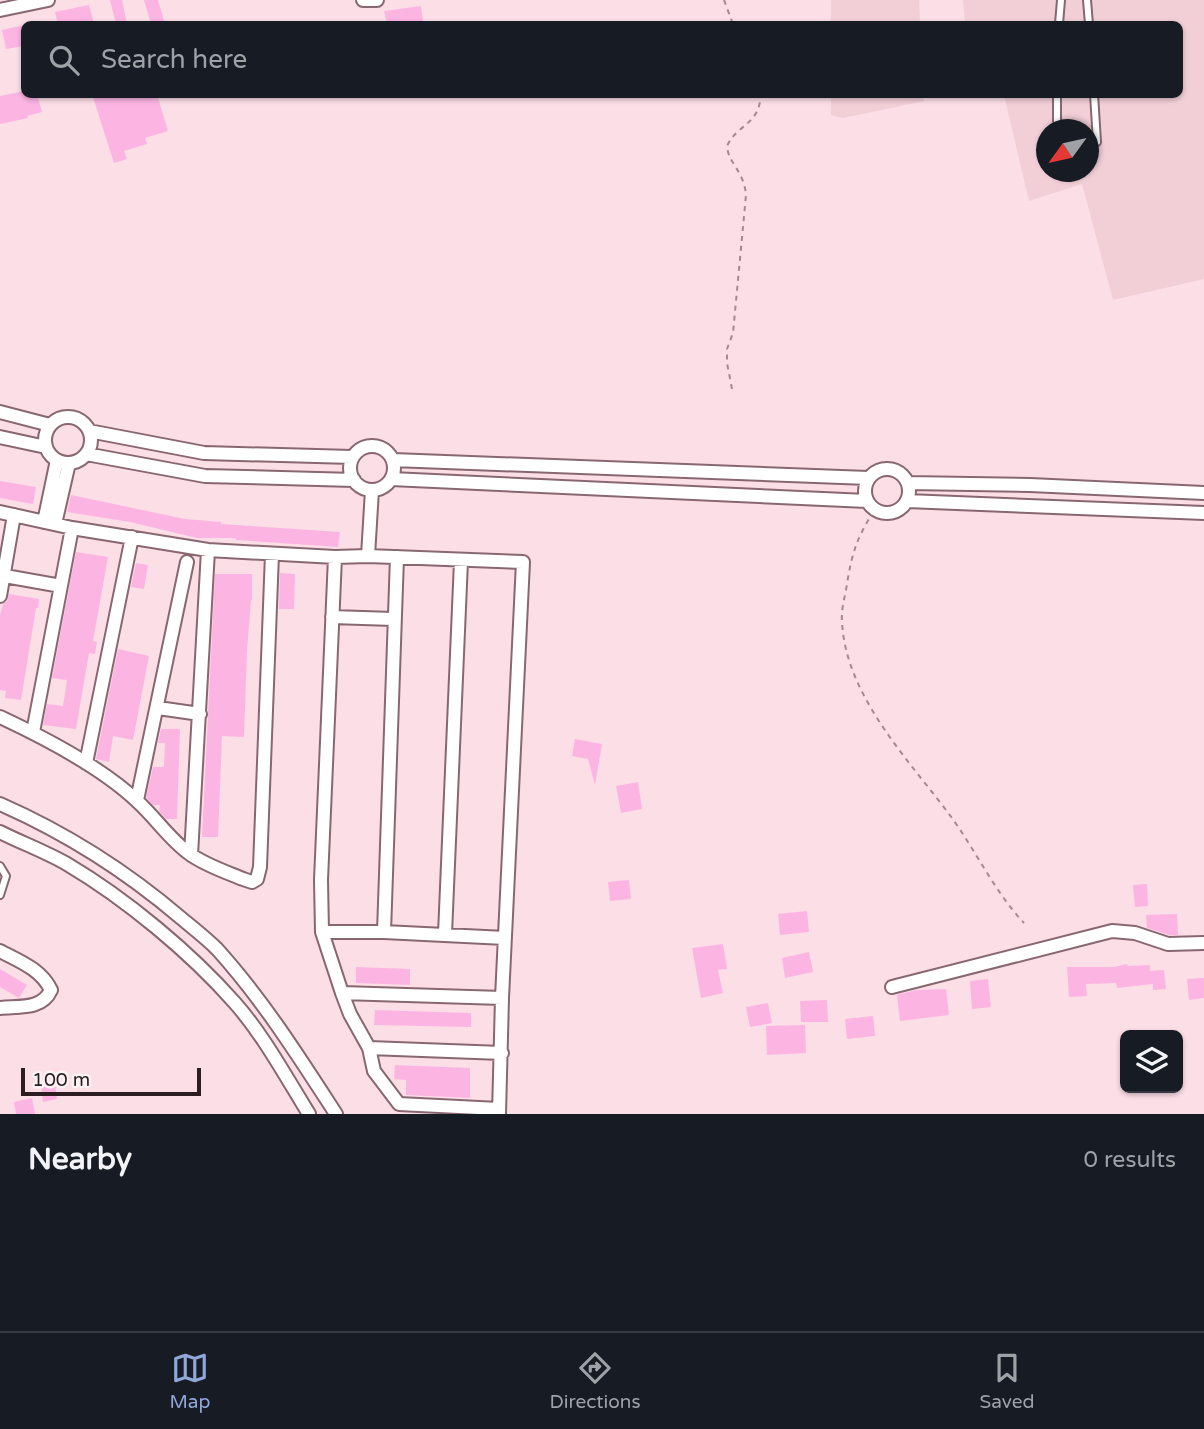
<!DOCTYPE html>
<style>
:root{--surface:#171b24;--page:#20242c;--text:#f1f3f6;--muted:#9ea1a6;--line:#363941;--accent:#90a7da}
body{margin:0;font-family:"Varela Round",sans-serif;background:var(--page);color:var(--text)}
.controls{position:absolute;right:21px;bottom:21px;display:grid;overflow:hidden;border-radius:10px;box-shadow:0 2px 5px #0004}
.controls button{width:63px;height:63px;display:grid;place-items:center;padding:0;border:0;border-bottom:2px solid var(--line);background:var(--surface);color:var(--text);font:35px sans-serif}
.compass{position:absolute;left:1036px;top:119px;width:63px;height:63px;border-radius:50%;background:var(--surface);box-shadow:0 2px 5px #0004;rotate:237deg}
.scale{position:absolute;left:21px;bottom:18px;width:180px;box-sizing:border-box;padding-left:7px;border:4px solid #2b1d21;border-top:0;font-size:19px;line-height:24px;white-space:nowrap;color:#2b1d21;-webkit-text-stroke:5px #faf2f4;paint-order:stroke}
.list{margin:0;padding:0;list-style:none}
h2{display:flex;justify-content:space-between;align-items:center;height:91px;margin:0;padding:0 28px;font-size:30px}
h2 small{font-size:23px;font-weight:400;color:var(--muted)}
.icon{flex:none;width:38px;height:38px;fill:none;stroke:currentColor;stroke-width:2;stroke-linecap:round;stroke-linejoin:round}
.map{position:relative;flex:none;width:1204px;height:1114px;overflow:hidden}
.search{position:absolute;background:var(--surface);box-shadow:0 2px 5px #0004;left:21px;right:21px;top:21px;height:77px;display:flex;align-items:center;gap:18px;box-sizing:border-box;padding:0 24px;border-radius:10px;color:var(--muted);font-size:26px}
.sheet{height:217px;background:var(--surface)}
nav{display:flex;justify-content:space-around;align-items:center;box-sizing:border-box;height:98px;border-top:2px solid var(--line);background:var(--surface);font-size:19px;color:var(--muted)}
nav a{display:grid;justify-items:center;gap:4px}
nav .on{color:var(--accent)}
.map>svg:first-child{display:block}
.built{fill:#f2ced7;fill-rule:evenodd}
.building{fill:#fcb5e3}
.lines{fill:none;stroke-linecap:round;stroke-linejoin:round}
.lane-casing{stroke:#886771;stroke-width:10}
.street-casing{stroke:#886771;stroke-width:16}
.path{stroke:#a18a90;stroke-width:2;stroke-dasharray:5 5;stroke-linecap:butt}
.lane{stroke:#fff;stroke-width:6}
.street{stroke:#fff;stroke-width:12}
</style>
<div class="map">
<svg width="1204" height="1114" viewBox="0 0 1204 1114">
<rect width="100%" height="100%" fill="#fcdee6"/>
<path class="built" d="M831,0H919L920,24H831Z
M963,0H1204V279L1113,300L1082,184L1029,201L1004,95L1180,94V24H965ZM1046,130H1088V172H1046Z
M831,95H923L924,101L843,118L831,115Z"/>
<path class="building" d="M110,0H122L127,24H116Z
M144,0H158L165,24H151Z
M89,5L94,24H58L55,12Z
M421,6L423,21L387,24L384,11Z
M24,25V46L6,49L2,30Z
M24,91V94H37L42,112L27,116L28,118L0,124V96Z
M92,94H157L168,131L145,138L147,144L124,151L127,159L114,163Z
M0,481L36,487L33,504L0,498Z
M71,495L185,519L221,522V524L340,532L338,547L236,540V538H197L130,522L67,512Z
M76,552L108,557L93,641L97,642L95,654L89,653L76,729L43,725L47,704L63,706L67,680L52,678Z
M136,563L148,565L144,589L131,587Z
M280,573L295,574L294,609H279Z
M215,574H252V600H251L247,650L244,737L222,736L218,837H202Z
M9,594L39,599L38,608H36L21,700L5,698L6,691L0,690V615L3,604L7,601Z
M118,649L149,656L133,740L113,736L109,762L96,759Z
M161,729H180L177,819H166L159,811L160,805H153L146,798L153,767H164L165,743H158Z
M575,739L602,744L595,785L588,759L572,756Z
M638,782L642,809L621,813L616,786Z
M629,880L631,899L610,901L608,882Z
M1147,884L1148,906L1135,907L1133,885Z
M807,911L809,932L780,935L778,914Z
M1177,914L1178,935H1169L1147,928L1146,915Z
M723,944L727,969L718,970L723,993L701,998L692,948Z
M809,952L813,972L785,978L782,958Z
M1127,964L1128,966L1150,965V971L1164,970L1166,989L1153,990V984L1117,988L1116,983L1086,984L1087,996L1069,997L1067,967H1114Z
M356,967L410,969V985L356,983Z
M0,969L27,985L19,998L0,987Z
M1204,978V998L1189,1000L1187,979Z
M988,979L991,1007L972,1009L970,981Z
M946,989L949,1015L900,1021L897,995L916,990Z
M827,1000L828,1022H801L800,1001Z
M768,1003L772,1023L750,1027L746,1007Z
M375,1010L471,1013V1027L374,1025Z
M873,1016L875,1036L847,1039L845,1019Z
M805,1025L806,1053L767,1055L766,1026Z
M395,1065L470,1068V1098L406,1095V1080L394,1079Z
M55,1083L57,1099L43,1102L41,1085Z
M32,1098L35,1114H16L14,1102Z"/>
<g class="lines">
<g class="lane-casing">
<path id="lane" d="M1087,0L1089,24
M1059,24L1061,0
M1057,94V121
M1094,94L1097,142
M0,866L6,876L0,895"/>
</g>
<g class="street-casing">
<path id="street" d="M363,0H377
M0,10L48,0
M0,412L50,425
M45 440a23 23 0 1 1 46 0a23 23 0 1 1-46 0Z
M89,431L204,453L352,457
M0,437L46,447
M350 468a22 22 0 1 1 44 0a22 22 0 1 1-44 0Z
M86,454L205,476L354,480
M393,460L868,478
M865 491a22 22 0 1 1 44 0a22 22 0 1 1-44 0Z
M391,479L867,501
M908,483L1030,485L1204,493
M907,501L1204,513
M0,512L72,528L208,550L335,557L368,556L523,562L502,998L499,1114
M44,522L57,460
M55,524L69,463
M368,556L372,490
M335,557L321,880L322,932L342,993L350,1014L369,1048L374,1071L399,1104L499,1109
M5,576L61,586
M0,596L14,515
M332,617L393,619
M158,708L200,714
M0,717C45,738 101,767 137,801C156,818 169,839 190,854C205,865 226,872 243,879L252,882L257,879L260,867L272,554
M33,732L72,528
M86,763L132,537
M137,800L187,562
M0,804C66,833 126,871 181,918C193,928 206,938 217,949C263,1000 299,1057 336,1114
M0,832C22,843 46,852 67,864C126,899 190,952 235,1003C264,1036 286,1077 309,1114
M191,855L208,550
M322,932H384L505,938
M384,932L397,557
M445,934L461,561
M0,951C19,961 41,969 51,990C42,1010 19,1006 0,1008
M892,987L1112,931L1135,933L1168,944L1204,943
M342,993L502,998
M369,1048L502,1053"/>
</g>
<path class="path" d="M724,0L733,24
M732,389L727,363V349L733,333L746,195C744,171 728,163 727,146C738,123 759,126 761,94
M874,511C857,537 852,553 847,584C845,597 841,609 842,621C845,696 910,761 952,818C977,853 995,892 1024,923"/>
<use href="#lane" class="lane"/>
<use href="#street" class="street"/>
</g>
</svg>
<div class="controls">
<button><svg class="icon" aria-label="layers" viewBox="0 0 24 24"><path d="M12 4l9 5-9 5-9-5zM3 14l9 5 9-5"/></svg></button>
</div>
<svg class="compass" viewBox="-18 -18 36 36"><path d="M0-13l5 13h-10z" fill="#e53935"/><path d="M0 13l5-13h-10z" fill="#9ea1a6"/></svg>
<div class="scale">100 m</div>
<div class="search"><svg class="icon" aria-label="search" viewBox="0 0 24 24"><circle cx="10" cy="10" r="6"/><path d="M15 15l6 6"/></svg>Search here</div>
</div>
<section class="sheet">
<h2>Nearby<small>0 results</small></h2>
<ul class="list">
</ul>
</section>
<nav>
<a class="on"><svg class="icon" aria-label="map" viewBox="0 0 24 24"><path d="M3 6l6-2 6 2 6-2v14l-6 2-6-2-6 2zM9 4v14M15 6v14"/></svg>Map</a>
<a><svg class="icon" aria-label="directions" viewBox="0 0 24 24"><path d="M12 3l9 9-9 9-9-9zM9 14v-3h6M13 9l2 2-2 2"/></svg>Directions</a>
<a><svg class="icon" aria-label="saved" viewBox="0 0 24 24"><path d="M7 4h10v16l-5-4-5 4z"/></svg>Saved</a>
</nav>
